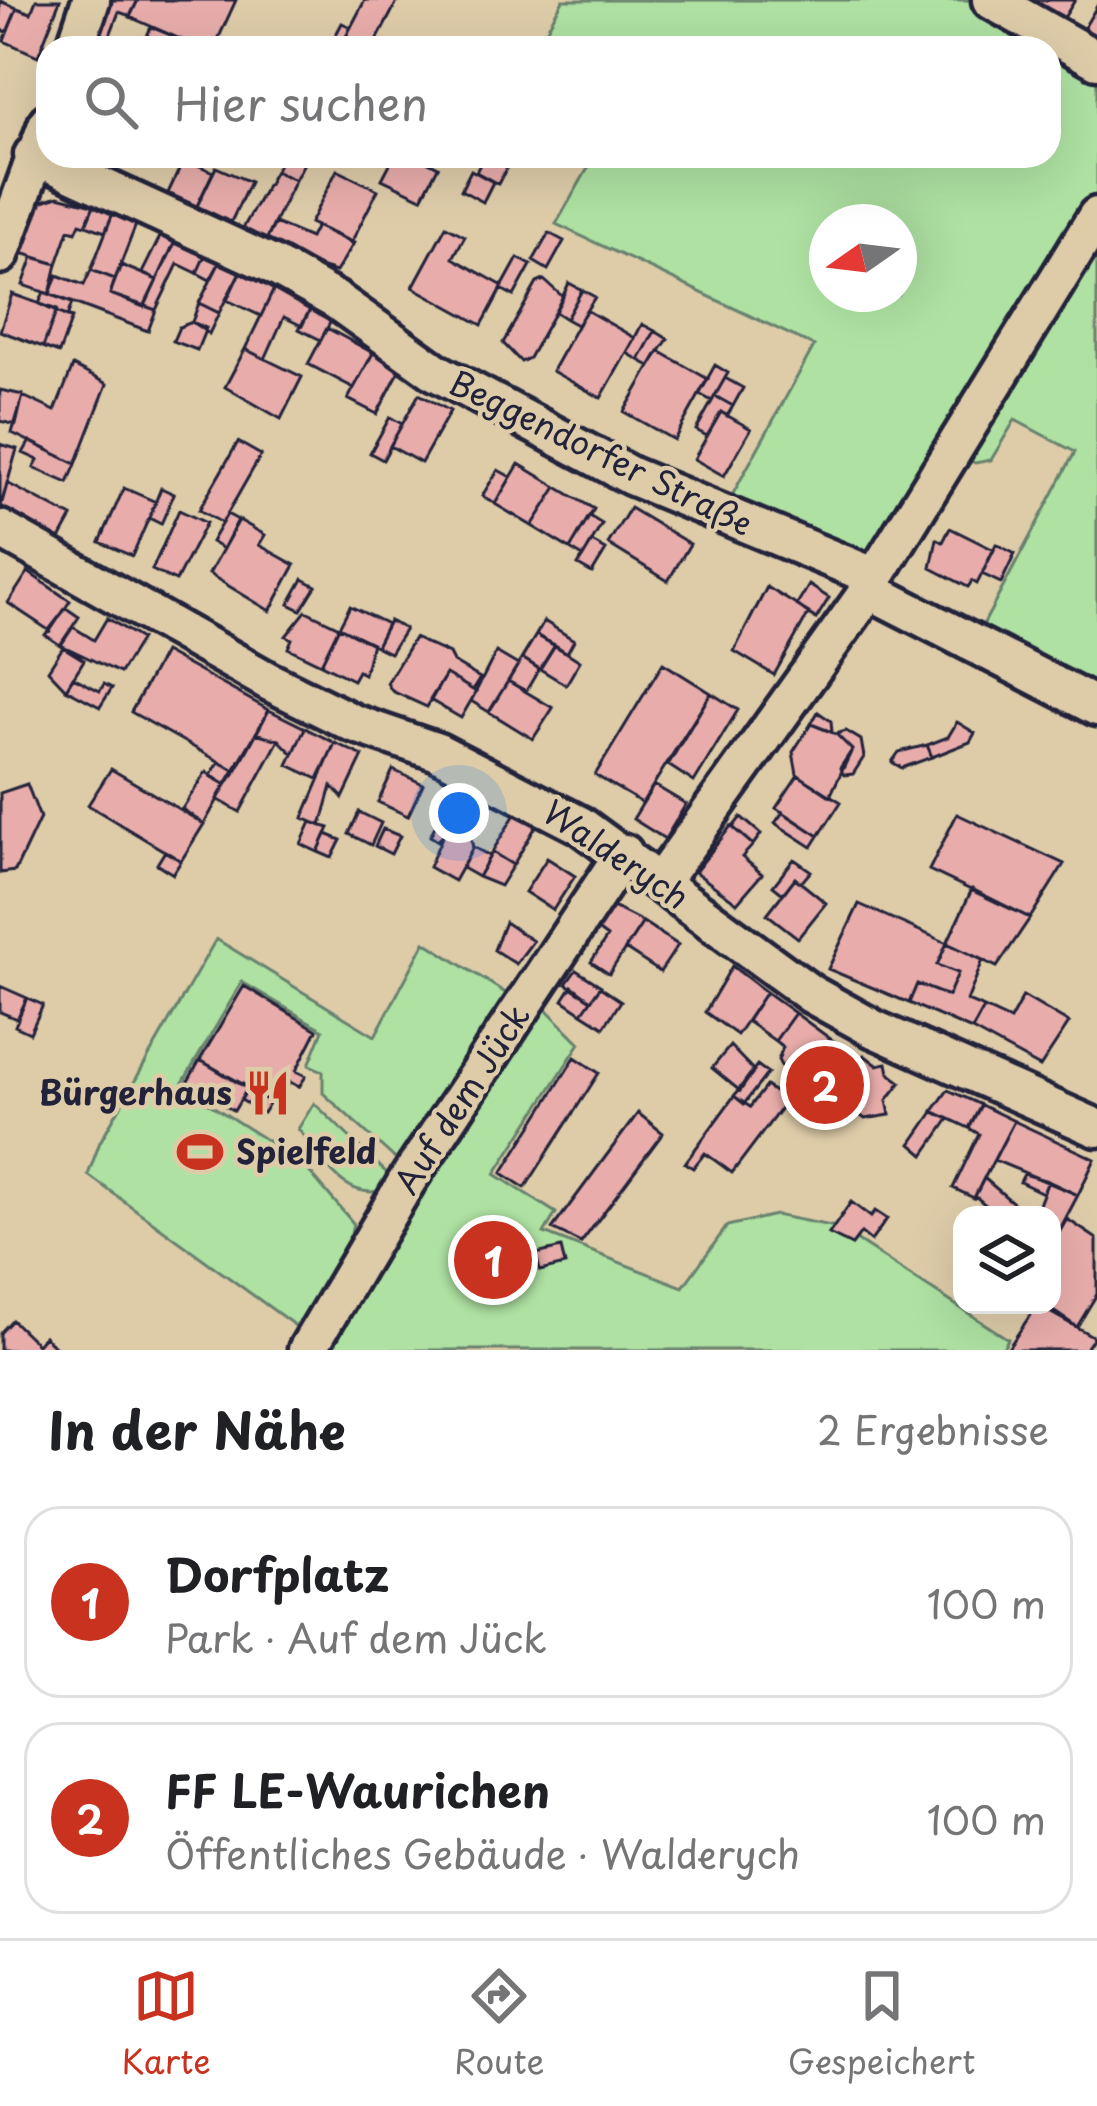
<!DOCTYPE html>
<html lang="de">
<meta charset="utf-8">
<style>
:root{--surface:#fff;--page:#f6f6f6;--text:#202124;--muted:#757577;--line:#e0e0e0;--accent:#c8321e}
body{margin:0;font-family:"Playpen Sans",sans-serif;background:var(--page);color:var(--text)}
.controls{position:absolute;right:36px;bottom:36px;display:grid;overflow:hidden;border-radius:24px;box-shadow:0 12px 48px #0002}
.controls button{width:108px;height:108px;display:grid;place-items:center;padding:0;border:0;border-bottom:3px solid var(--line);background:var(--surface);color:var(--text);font:60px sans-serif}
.compass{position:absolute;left:809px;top:204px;width:108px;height:108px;border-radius:50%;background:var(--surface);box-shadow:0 12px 48px #0002;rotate:256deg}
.you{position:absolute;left:459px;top:813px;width:42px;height:42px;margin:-30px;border:9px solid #fff;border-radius:50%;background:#1a73e8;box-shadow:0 0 0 18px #1a73e833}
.badge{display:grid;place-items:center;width:78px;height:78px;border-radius:50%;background:var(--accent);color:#fff;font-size:39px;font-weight:700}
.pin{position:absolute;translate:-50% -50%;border:6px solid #fff;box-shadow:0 3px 12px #0006}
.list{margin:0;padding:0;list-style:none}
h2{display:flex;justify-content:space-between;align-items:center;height:156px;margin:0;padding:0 48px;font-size:51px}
h2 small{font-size:39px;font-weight:400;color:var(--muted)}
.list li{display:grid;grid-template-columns:78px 1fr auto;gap:36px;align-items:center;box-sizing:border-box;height:192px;margin:0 24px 24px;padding:0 24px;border:3px solid var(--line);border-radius:36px}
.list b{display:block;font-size:45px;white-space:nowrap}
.list p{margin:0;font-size:39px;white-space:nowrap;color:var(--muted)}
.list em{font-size:39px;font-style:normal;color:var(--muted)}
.icon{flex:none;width:66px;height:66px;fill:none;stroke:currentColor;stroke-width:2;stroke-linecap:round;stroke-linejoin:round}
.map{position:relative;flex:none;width:1097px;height:1350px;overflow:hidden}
.search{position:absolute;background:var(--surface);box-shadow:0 12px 48px #0002;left:36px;right:36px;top:36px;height:132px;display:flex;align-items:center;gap:30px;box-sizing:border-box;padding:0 42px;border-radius:36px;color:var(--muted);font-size:45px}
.sheet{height:588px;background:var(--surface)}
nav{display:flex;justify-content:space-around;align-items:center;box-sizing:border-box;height:168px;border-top:3px solid var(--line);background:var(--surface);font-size:33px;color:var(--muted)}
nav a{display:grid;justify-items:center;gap:6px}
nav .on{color:var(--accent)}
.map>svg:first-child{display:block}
.green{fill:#aee1a2;stroke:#68826e;stroke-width:3;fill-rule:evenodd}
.building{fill:#e8adab;stroke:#22223b;stroke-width:3}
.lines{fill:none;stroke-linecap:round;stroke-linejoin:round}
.minor-casing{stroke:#22223b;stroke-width:45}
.minor{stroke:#decca9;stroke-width:36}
.labels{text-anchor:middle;stroke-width:9;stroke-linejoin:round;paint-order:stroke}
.street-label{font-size:33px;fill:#22223b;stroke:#decca9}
.poi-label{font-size:33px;font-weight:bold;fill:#22223b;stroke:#decca9;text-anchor:end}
</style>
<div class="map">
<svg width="1097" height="1350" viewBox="0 0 1097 1350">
<rect width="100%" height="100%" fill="#decca9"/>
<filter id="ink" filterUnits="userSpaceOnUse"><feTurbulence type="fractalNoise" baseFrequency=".00833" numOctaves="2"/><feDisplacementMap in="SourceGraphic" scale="24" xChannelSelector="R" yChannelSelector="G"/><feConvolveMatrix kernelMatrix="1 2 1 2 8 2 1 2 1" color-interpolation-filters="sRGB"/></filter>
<g filter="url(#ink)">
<path class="green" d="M563,0H973L1097,70V203L879,556L729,501L814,346L556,224L595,156H1049V48H536ZM827,222H899V294H827Z
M1097,231V688L983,625L1075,452L1015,420L991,460L975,463L959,456Z
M216,939L375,1036L425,942L515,999L401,1164L323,1093V1071L309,1065L323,1030L242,982L181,1086L301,1162L353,1223L343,1271L309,1336L88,1175L100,1142Z
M538,1001L580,1043L495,1174L556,1213L544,1233L683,1287L727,1226L775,1215L836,1227L1008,1339L1002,1350H335L323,1342Z
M314,1103L393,1179L390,1188C345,1206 324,1159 298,1129Z"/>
<path class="building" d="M36,0H60L38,56L4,41L17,8L31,13Z
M106,0H138L130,16L119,12L105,48L90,43Z
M138,0H236L214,48H201L130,17Z
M365,0H398L373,48H340Z
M1026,0H1075L1062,21Z
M0,1L17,8L7,32L0,29Z
M1097,6V42L1081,33Z
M342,23L351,27L340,48H323H329Z
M151,27L173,36L168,48L144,43Z
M283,156L305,161L295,180L275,171Z
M394,156H417L438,167L422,198L382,179Z
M484,156H513L498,184L476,172Z
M184,159L213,172L197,206L168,193Z
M216,167L250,182L231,222L197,206Z
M337,170L378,190L351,243L310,223Z
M471,170L493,182L483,202L461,190Z
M275,171L295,180L262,249L237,239Z
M58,196L94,205L86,225L80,223L76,232L69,230L57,264L18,252L34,204Z
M94,205L113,213L105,232L86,225Z
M113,213L137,222L115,279L91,270Z
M275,223L310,238L316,226L354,243L336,272L262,249Z
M446,226L465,236L453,258L503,286L482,325L413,287Z
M162,233L177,239L157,280L142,273Z
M549,233L564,241L548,270L533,261Z
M176,239L206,253L197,273L178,264L156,310L145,306Z
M206,253L221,260L210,280L197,273Z
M33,257L57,264L50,294L23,285Z
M518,258L531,265L514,296L501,289Z
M221,260L241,270L219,313L199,303Z
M121,265L157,280L144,307L110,294Z
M91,270L115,279L110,294L156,310L148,331L50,294L57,275L84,285Z
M241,270L275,287L261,316L227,300Z
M544,280L563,297L529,358L521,362L503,343L537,283Z
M569,283L582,290L566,319L555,312Z
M275,287L311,308L302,326L284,317L265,359L245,349Z
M582,290L595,297L577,325L566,319Z
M44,292L72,303L67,317L39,304Z
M12,294L57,310L43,347L0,331Z
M199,303L219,313L209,334L192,322Z
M311,308L332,319L321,340L299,329Z
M586,310L635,338L601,398L552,371Z
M56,312L72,318L59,353L43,347Z
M192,322L206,328L197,350L173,341L179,327Z
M642,324L655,331L639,360L627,353Z
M327,328L373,353L354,388L308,364Z
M655,331L668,339L650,366L639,360Z
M245,349L302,377L281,419L225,387Z
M659,351L708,379L674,440L624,412Z
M373,353L401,368L377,414L348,399Z
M715,365L728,373L712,401L699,394Z
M73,366L107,384L76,464L12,433L23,396L55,411Z
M725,378L743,388L733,406L715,396Z
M0,390L23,395L16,425L0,421Z
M419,394L450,411L421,463L390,446Z
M715,396L733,406L727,416L721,412L707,436L696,430Z
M721,412L751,429L724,476L694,459Z
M390,417L402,424L383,460L370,453Z
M30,441L76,464L68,483L34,468L38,460L23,453Z
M238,442L261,455L222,523L199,510Z
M0,444L17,449L1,506H0Z
M519,464L557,487L532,526L495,504Z
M498,470L511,477L495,504L482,496Z
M7,483L72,517L60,539L1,506Z
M557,487L594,509L570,549L532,526Z
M124,488L156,502L132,556L100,542Z
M161,488L174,494L161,524L149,518Z
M630,508L690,544L668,581L608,544Z
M179,510L206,523L176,581L152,570Z
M227,514L238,520L223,549L211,542Z
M589,516L602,524L583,557L570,549Z
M239,520L265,535L259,545L295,565L270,611L209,574Z
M950,528L994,550L977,584L972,581L968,587L931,568L937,539L943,542Z
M592,542L606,550L592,573L578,565Z
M996,544L1015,554L1001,583L982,574Z
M28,572L70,601L50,631L8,603Z
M303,579L316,586L301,610L289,604Z
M809,585L829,598L816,619L797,605Z
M767,587L809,613L774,675L734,651Z
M350,606L387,624L376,646L339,627Z
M66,608L79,617L60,645L45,635Z
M306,611L339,627L321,664L288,648L292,639L286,636Z
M107,618L141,639L120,673L61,645L73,627L94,640Z
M389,621L405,629L390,653L376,646Z
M544,621L574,640L567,653L536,635Z
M339,627L372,643L364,674L358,671L353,680L321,664Z
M536,635L555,645L540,669L522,658Z
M414,638L449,654L453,662L480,678L473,690L446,674L427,707L392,691L387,683Z
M555,645L580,661L566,685L540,669Z
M63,647L84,660L66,689L48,670Z
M164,652L269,710L236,771L131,712Z
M496,652L518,665L489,712L471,701Z
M522,658L539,669L526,691L508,681Z
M663,663L711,693L642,803L595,775Z
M446,674L476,692L461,718L430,700Z
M73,677L100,691L104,684L112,688L100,707L66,689Z
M508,681L553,708L533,739L489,712Z
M711,693L738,710L694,782L668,765Z
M269,710L305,728L293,754L279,740L256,733Z
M818,712L831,721L832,732L811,724Z
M957,722L975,733L970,742L932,757L927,745L948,737Z
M811,724L836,734L852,750L830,796L797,774L793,752Z
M305,728L335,743L318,779L288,765Z
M846,731L861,740L864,757L853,774L844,775L840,768L852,750L836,734Z
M256,733L279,740L240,812L217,799Z
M335,743L363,756L343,798L332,786L321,826L303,818Z
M927,745L932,757L902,768L892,762L899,752Z
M219,762L236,771L226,785L210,776Z
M111,769L204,824L181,861L88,805Z
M393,770L423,784L408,816L378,802Z
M206,772L226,785L204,824L182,809Z
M798,775L841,802L819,836L776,808Z
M27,784L40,818L15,871L0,873V793Z
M654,785L686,804L665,839L633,819Z
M444,808L456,815L438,841L430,836Z
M517,811L538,823L513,865L492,852Z
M359,812L381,823L371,845L349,834Z
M783,812L819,836L812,847L775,823Z
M957,814L1064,864L1030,918L929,870Z
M741,817L761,834L753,845L733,827Z
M449,821L469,832L473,847L454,881L429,867Z
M311,822L329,828L318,852L301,844Z
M731,826L753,845L742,857L762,874L737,903L695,872Z
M383,829L400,836L391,854L375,846Z
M326,834L341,840L332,858L318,852Z
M473,847L490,856L478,877L462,868Z
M165,851L181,861L173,874L157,864Z
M492,852L513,865L500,886L478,877Z
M547,858L575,876L553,910L525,892Z
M794,859L811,871L801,883L795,878L783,894L773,886Z
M795,878L826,903L798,938L767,914Z
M972,889L1030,918L997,967L947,943Z
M607,904L643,922L609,974L591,962L607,937L592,926Z
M859,904L947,943L937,965L958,973L948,996L917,984L909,1003L828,969Z
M505,922L533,941L516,964L494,950Z
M643,922L678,945L660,972L625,949Z
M947,943L983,960L967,1001L984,1008L972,1030L909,1003L917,984L948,996L958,973L937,965Z
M732,966L766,992L737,1035L705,1012Z
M576,970L601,986L591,1000L566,984Z
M0,986L27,998L17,1019L0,1012Z
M244,986L317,1030L296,1071L306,1076L299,1087L290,1082L275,1105L200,1060Z
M572,986L591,1000L582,1013L563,1000Z
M600,987L621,1001L604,1027L582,1013Z
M766,992L795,1013L775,1041L747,1021Z
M1023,996L1069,1023L1040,1067L972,1030L984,1008L1010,1020Z
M27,998L43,1005L30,1033L15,1026Z
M795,1013L832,1040L790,1096L778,1086L786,1075L778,1060L783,1047L775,1041Z
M832,1040L859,1060L814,1121L800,1111L815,1090L802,1081Z
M730,1046L754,1071L740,1091L712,1068Z
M864,1055L877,1065L887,1063L889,1073L901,1082L887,1100L890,1115L865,1119L857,1113L849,1123L826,1105Z
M575,1057L599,1073L525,1188L502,1173Z
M200,1060L248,1087L234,1111L187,1083Z
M757,1065L768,1073L744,1104L734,1096Z
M766,1086L780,1096L784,1091L790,1096L732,1173L705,1153L693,1168L685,1163L734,1096L750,1107Z
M248,1087L270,1102L263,1113L241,1100Z
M948,1090L981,1105L969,1128L933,1111Z
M981,1105L1014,1121L974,1198L953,1188L979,1134L969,1128Z
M933,1112L949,1119L924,1155L911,1144Z
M638,1113L663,1133L581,1243L552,1229Z
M1014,1121L1095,1159L1078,1195L994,1160Z
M1024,1174L1048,1181L1043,1193L1020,1182Z
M984,1178L1024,1212L1022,1215H997L975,1196Z
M1048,1181L1078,1195L1060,1229L1052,1224V1215H1035Z
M851,1202L871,1217L875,1211L887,1219L871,1241L861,1233L852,1245L829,1234Z
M1067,1219L1097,1239V1294L1077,1327L1044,1305H1052V1245Z
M561,1248L565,1265L540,1271L536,1254Z
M1037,1305L1094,1337L1085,1350H1007Z
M12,1320L37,1344L44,1336L58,1350H0V1333Z"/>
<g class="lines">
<g class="minor-casing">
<path id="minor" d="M991,0L1097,60
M75,48L91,0
M33,155L271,264L337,301L436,372L631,476L875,577L869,590L1097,707
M0,255L48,122
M0,529L270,682L353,723L438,752L580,825L811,994L874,1029L1097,1128
M875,577L1097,216
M661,881L869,590
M307,1350L407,1181L624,853"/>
</g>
<use href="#minor" class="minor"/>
</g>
</g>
<defs>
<g id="restaurant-bare" transform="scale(3.6)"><path d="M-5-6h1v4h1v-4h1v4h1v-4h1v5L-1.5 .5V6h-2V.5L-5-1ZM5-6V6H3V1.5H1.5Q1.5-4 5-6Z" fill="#c8321e" stroke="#decca9" stroke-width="2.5" paint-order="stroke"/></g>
<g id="stadium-bare" transform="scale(3.6)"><path d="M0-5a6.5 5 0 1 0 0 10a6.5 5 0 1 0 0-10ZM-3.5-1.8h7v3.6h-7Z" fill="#c8321e" stroke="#decca9" stroke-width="2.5" paint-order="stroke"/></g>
</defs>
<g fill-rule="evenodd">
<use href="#restaurant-bare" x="268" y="1093"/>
<use href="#stadium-bare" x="200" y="1152"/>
</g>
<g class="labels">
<g class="street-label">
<text transform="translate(601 453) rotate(26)" y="12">Beggendorfer Straße</text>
<text transform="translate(616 855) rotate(34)" y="12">Walderych</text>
<text transform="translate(462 1099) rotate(-57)" y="12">Auf dem Jück</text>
</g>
<g class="poi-label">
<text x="232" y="1105">Bürgerhaus</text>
<text x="236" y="1164" text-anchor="start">Spielfeld</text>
</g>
</g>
</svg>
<div class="controls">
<button><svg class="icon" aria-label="layers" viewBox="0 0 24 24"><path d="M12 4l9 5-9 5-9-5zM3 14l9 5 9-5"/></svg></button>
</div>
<svg class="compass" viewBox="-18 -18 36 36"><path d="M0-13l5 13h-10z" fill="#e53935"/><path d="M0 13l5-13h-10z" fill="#757577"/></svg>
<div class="you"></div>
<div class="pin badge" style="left:493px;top:1260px">1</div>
<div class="pin badge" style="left:825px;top:1085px">2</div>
<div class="search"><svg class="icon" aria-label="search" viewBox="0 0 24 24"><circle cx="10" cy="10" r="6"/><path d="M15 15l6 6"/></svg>Hier suchen</div>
</div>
<section class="sheet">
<h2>In der Nähe<small>2 Ergebnisse</small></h2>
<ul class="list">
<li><span class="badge">1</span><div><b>Dorfplatz</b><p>Park · Auf dem Jück</p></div><em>100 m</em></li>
<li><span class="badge">2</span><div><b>FF LE-Waurichen</b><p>Öffentliches Gebäude · Walderych</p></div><em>100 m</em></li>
</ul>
</section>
<nav>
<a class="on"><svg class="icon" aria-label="map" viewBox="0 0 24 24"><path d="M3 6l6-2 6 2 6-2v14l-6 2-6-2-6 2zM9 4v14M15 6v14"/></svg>Karte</a>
<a><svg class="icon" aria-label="directions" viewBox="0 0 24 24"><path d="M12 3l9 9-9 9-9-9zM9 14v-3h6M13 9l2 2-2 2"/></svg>Route</a>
<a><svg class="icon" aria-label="saved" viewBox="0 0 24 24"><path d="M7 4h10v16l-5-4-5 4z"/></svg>Gespeichert</a>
</nav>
